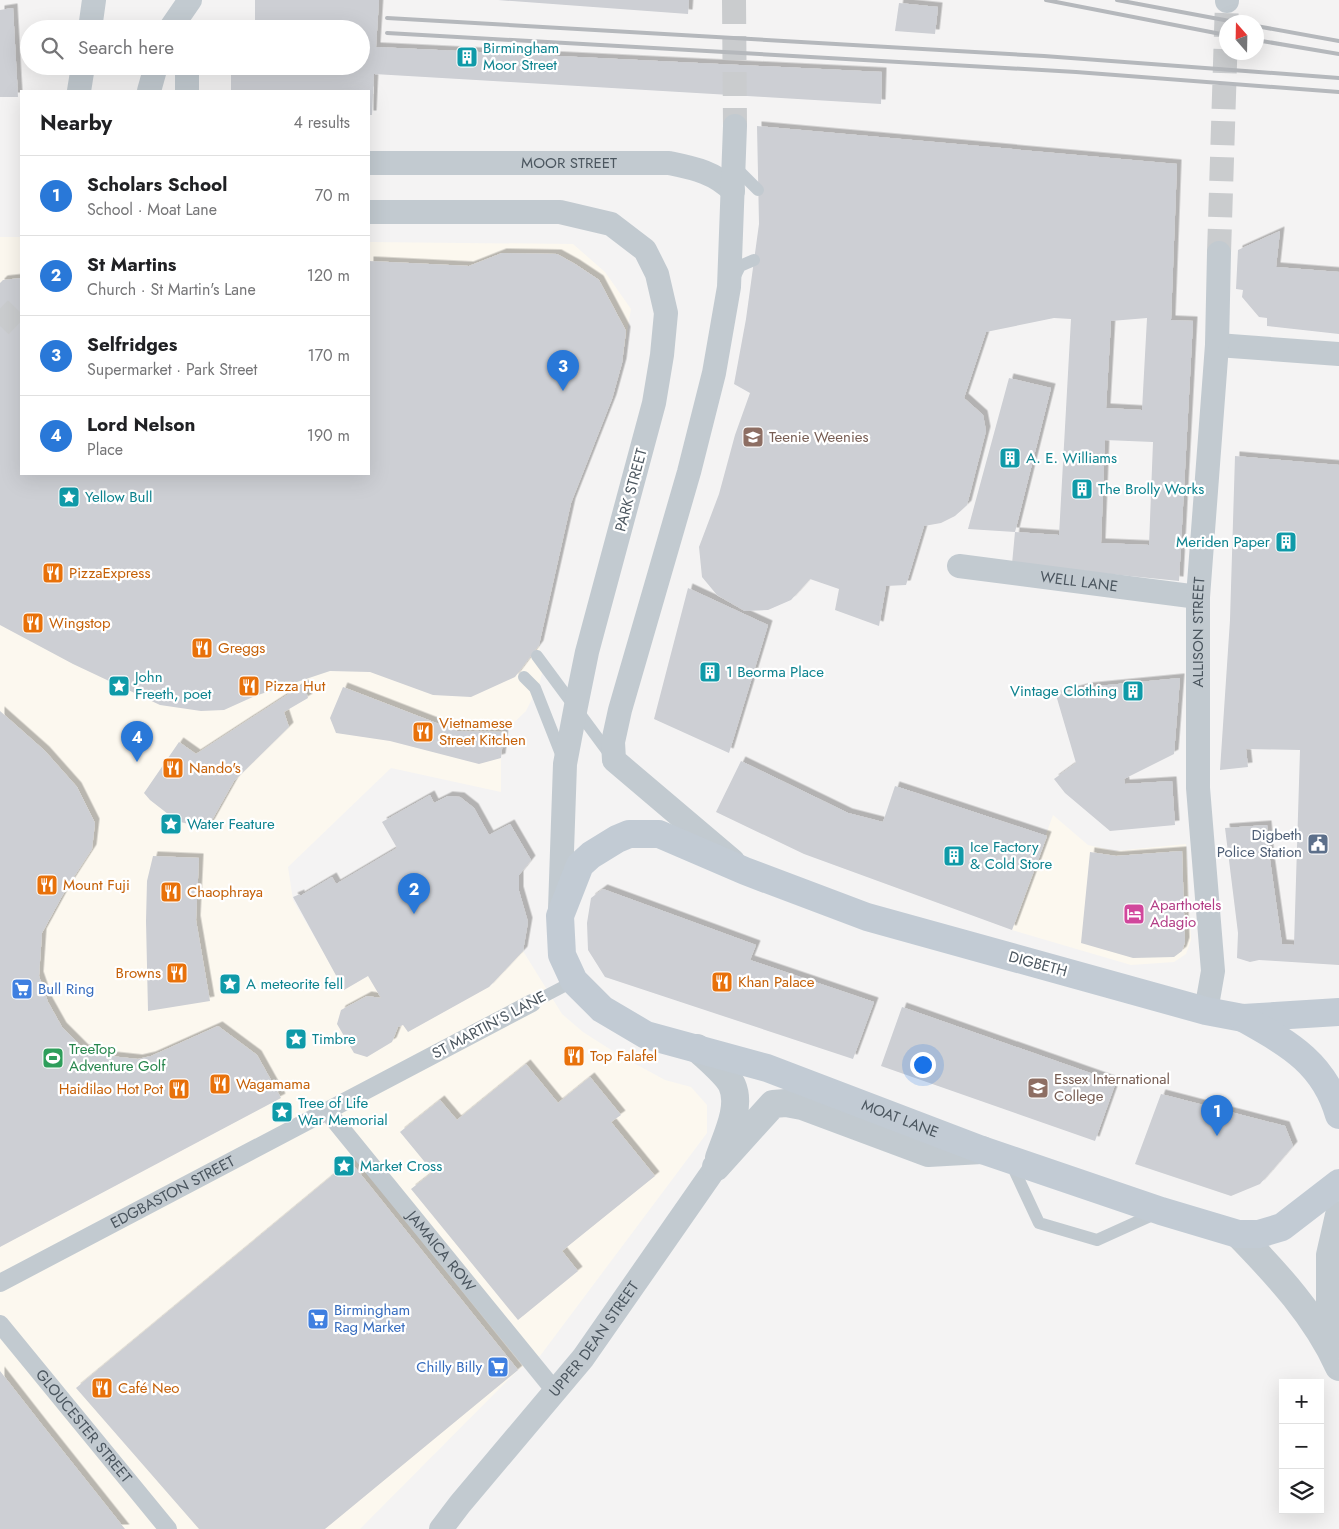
<!DOCTYPE html>
<meta charset="utf-8">
<style>
:root{--surface:#fff;--page:#f6f6f6;--text:#202124;--muted:#757577;--line:#e0e0e0;--accent:#2978d8}
body{margin:0;font-family:Jost,sans-serif;background:var(--page);color:var(--text)}
.controls{position:absolute;right:15px;bottom:15px;display:grid;overflow:hidden;border-radius:0px;box-shadow:0 5px 20px #0002}
.controls button{width:45px;height:45px;display:grid;place-items:center;padding:0;border:0;border-bottom:1px solid var(--line);background:var(--surface);color:var(--text);font:25px sans-serif}
.compass{position:absolute;left:1219px;top:15px;width:45px;height:45px;border-radius:50%;background:var(--surface);box-shadow:0 5px 20px #0002;rotate:340deg}
.you{position:absolute;left:922px;top:1064px;width:18px;height:18px;margin:-12px;border:4px solid #fff;border-radius:50%;background:#1a73e8;box-shadow:0 0 0 8px #1a73e833}
.badge{display:grid;place-items:center;width:32px;height:32px;border-radius:50%;background:var(--accent);color:#fff;font-size:16px;font-weight:700}
.pin{position:absolute;translate:-50% -41px;filter:drop-shadow(0 1px 2px #0008)}
.pin::after{content:'';position:absolute;top:26px;width:18px;height:15px;background:inherit;clip-path:polygon(0 0,100% 0,50% 100%)}
.list{margin:0;padding:0;list-style:none}
h2{display:flex;justify-content:space-between;align-items:center;height:65px;margin:0;padding:0 20px;font-size:21px}
h2 small{font-size:16px;font-weight:400;color:var(--muted)}
.list li{display:grid;grid-template-columns:32px 1fr auto;gap:15px;align-items:center;box-sizing:border-box;height:80px;padding:0 20px;border-top:1px solid var(--line)}
.list b{display:block;font-size:19px;white-space:nowrap}
.list p{margin:0;font-size:16px;white-space:nowrap;color:var(--muted)}
.list em{font-size:16px;font-style:normal;color:var(--muted)}
.icon{flex:none;width:28px;height:28px;fill:none;stroke:currentColor;stroke-width:2;stroke-linecap:round;stroke-linejoin:round}
.map{position:relative;flex:none;width:1339px;height:1529px;overflow:hidden}
.search{position:absolute;background:var(--surface);box-shadow:0 5px 20px #0002;left:20px;top:20px;width:350px;height:55px;display:flex;align-items:center;gap:12px;box-sizing:border-box;padding:0 18px;border-radius:28px;color:var(--muted);font-size:19px}
.panel{position:absolute;background:var(--surface);box-shadow:0 5px 20px #0002;left:20px;top:90px;width:350px;height:385px;border-radius:0px}
.map>svg:first-child{display:block}
.commercial{fill:#fcf8ef}
.building{fill:#cdcfd4;fill-rule:evenodd;filter:url(#shadow)}
.lines{fill:none;stroke-linecap:round;stroke-linejoin:round}
.minor-tunnel{stroke:#caccce;stroke-width:24;stroke-dasharray:24 12;stroke-linecap:butt}
.service{stroke:#c2cad0;stroke-width:12}
.pedestrian{stroke:#c2cad0;stroke-width:18}
.minor{stroke:#c2cad0;stroke-width:24}
.tertiary{stroke:#c2cad0;stroke-width:28}
.secondary{stroke:#c2cbd4;stroke-width:28}
.rail{stroke:#b5b8bc;stroke-width:4}
.labels{text-anchor:middle;stroke-width:4.5;stroke-linejoin:round;paint-order:stroke}
.culture-label{font-size:15px;fill:#0d838f;stroke:#fff;text-anchor:start}
.street-label{font-size:15px;fill:#4b565f;stroke:#fff}
.education-label{font-size:15px;fill:#785e54;stroke:#fff;text-anchor:start}
.food-label{font-size:15px;fill:#c56008;stroke:#fff;text-anchor:start}
.service-label{font-size:15px;fill:#4e5e75;stroke:#fff;text-anchor:end}
.hotel-label{font-size:15px;fill:#b23c85;stroke:#fff;text-anchor:start}
.shop-label{font-size:15px;fill:#366cbe;stroke:#fff;text-anchor:start}
.leisure-label{font-size:15px;fill:#27864d;stroke:#fff;text-anchor:start}
</style>
<div class="map">
<svg width="1339" height="1529" viewBox="0 0 1339 1529">
<defs>
<filter id="shadow"><feDropShadow dx="4.5" dy="-4.5" stdDeviation="0" flood-color="#0004"/></filter>
</defs>
<rect width="100%" height="100%" fill="#f4f3f3"/>
<path class="commercial" d="M0,237H21V474H369V242L573,244L605,272L631,309L622,363L612,399L571,503L539,645L543,670L539,685L526,711L504,732L501,758V792L391,768L288,867L293,900L345,989L368,976L489,987L523,951L562,1014L583,1032L619,1055L665,1080L691,1087L707,1105V1133L540,1356L518,1370L360,1529H0Z
M1053,815L1088,845L1115,851L1186,844L1191,940L1186,954L1174,962L1131,965L1012,930Z"/>
<path class="building" d="M255,0H379L376,47L882,72L881,104L374,74L372,115H369V91H231V66H361V29H255Z
M498,0H689L688,14Z
M899,3L938,7L935,34L895,31Z
M13,8L18,97H0V10Z
M757,126L1177,164L1171,320L1193,321L1179,581L1012,564L1015,532L1059,535L1071,319L1054,318L986,332L964,398L983,415L986,431L967,505L955,516L941,523L924,526L906,585L886,586L879,626L835,610L839,589L810,579L791,600L768,610L745,611L717,595L702,577L699,547L719,494L735,435L750,393L734,384L746,319L759,224ZM1147,318L1142,410L1106,408L1111,321ZM1105,440L1153,442L1149,545L1101,543Z
M1280,231L1276,267L1339,272V334L1267,326V318L1259,317L1242,297L1243,290L1236,289L1238,250Z
M502,253L557,254L575,264L599,280L626,331L622,363L612,399L571,503L539,645L515,677L471,697L433,695L370,672L330,671L255,696L224,710L201,711L160,705L73,664L0,625V283L3,280L21,278V474H369V261L469,266Z
M1009,378L1051,388L1015,532L968,529Z
M1235,456L1339,465V965L1259,960L1250,962L1237,958L1238,933L1225,828L1267,825L1270,860L1282,944L1294,945L1300,750L1246,749L1248,767L1220,770L1230,620Z
M688,588L768,625L729,753L654,719Z
M1180,678L1174,754L1124,779L1125,784L1172,781L1175,825L1110,831L1065,793L1054,779L1076,763L1056,695L1087,687Z
M304,684L308,698L284,712L289,727L234,781L207,829L177,821L150,800L144,793L179,742L196,754Z
M343,687L457,731L504,732L501,758L479,764L390,741L336,733L330,718Z
M0,711L45,751L77,787L95,823L92,849L66,889L42,933L39,976L48,1002L62,1027L84,1049L110,1056L138,1059L151,1056L218,1026L257,1055L281,1098L0,1247Z
M741,761L848,813L883,822L895,786L1047,836L1012,930L804,854L716,812Z
M430,795L434,803L448,796L460,797L474,808L489,835L510,824L531,860L519,875V891L528,922L523,951L489,987L408,1032L403,1025L398,1027L392,1042L367,1057L354,1053L337,1024L341,1010L367,996L381,998L368,976L344,990L293,897L300,894V896L332,877L336,884L397,848L382,822Z
M1182,851L1185,942L1182,951L1174,957L1133,958L1081,943L1090,852L1116,856Z
M153,856L199,858L196,920L210,1001L148,1011L146,921L147,881Z
M603,889L756,945L750,960L874,1002L853,1059L605,977L588,950L587,923L591,898Z
M902,1007L1116,1082L1095,1141L881,1066Z
M526,1064L558,1103L590,1077L621,1115L611,1122L655,1176L562,1251L578,1271L518,1320L411,1189L433,1172L400,1132L440,1100L457,1120Z
M1161,1094L1285,1126L1293,1146L1260,1184L1231,1196L1135,1164Z
M350,1161L518,1370L325,1529H199L76,1388Z
M0,1371L43,1426L125,1529H0Z"/>
<g class="lines">
<path class="minor-tunnel" d="M734,0L735,126
M1219,253L1227,1
M0,326L21,304"/>
<path class="service" d="M735,167L758,190
M733,280L740,266L754,260
M537,656L611,756
M524,677L535,688L563,759
M532,1003L574,981
M1011,1163L1039,1223L1097,1240L1159,1212"/>
<g class="pedestrian">
<path id="s1" d="M327,1111L555,1391"/>
<path id="s2" d="M0,1283L532,1003"/>
<path id="s3" d="M0,1324L168,1529"/>
</g>
<g class="minor">
<path d="M1227,1V0"/>
<path d="M90,29L94,0"/>
<path d="M170,29L190,0"/>
<path d="M187,66V91"/>
<path d="M79,91L83,66"/>
<path d="M149,91L156,66"/>
<path id="s4" d="M369,163H669C693,168 715,172 733,191"/>
<path d="M369,212H560L611,224L645,250L657,274L666,313L662,355L654,403L587,652L576,706L565,764L560,909"/>
<path d="M1217,345L1339,354"/>
<path id="s5" d="M959,566L1198,597"/>
<path d="M733,861L614,760L613,742L620,710L689,472L714,373L729,287L735,126"/>
<path id="s6" d="M1206,1011L1213,971L1198,788V597L1217,345L1219,253"/>
<path id="s7" d="M441,1529L460,1504L583,1358L716,1167"/>
</g>
<path class="tertiary" d="M697,1048C706,1057 727,1074 732,1085C742,1107 726,1137 719,1158
M716,1167L773,1104L786,1103L802,1106L928,1153L982,1150
M1238,1234C1277,1274 1316,1316 1339,1367
M1330,1348V1255L1339,1215"/>
<g class="secondary">
<path id="s8" d="M1339,1012L1243,1018L1206,1011L867,917L745,871L659,834H629L617,839L591,855L580,865L560,916L562,955L574,981L602,1009L646,1035L767,1068L982,1150L1161,1211L1238,1234H1259L1282,1227L1339,1183"/>
<path d="M1243,1018C1287,1043 1324,1062 1339,1115"/>
</g>
<path class="rail" d="M1046,0L1226,35
M1117,0L1235,22
M387,18L1044,56L1339,78
M1256,26L1339,41
M387,33L1076,72L1339,92
M1256,40L1339,54"/>
</g>
<defs>
<g id="building-square" transform="scale(1.125)"><rect x="-9" y="-9" width="18" height="18" rx="4" fill="#0f9aa8" stroke="#fff"/><path d="M-4-6H4V6H1V3H-1V6H-4ZM-2.5-4.3h1.7v1.8h-1.7ZM.8-4.3h1.7v1.8H.8ZM-2.5-1h1.7V.8h-1.7ZM.8-1h1.7V.8H.8Z" fill="#fff"/></g>
<g id="school-square" transform="scale(1.125)"><rect x="-9" y="-9" width="18" height="18" rx="4" fill="#8d6e63" stroke="#fff"/><path d="M0-5L7-2L0 1L-7-2ZM-4 1L0 2.5L4 1V4Q0 6-4 4Z" fill="#fff"/></g>
<g id="sight-square" transform="scale(1.125)"><rect x="-9" y="-9" width="18" height="18" rx="4" fill="#0f9aa8" stroke="#fff"/><path d="M0-6L1.8-2.2L6-1.7L2.9 1.2L3.7 5.4L0 3.3L-3.7 5.4L-2.9 1.2L-6-1.7L-1.8-2.2Z" fill="#fff"/></g>
<g id="restaurant-square" transform="scale(1.125)"><rect x="-9" y="-9" width="18" height="18" rx="4" fill="#e8710a" stroke="#fff"/><path d="M-5-6h1v4h1v-4h1v4h1v-4h1v5L-1.5 .5V6h-2V.5L-5-1ZM5-6V6H3V1.5H1.5Q1.5-4 5-6Z" fill="#fff"/></g>
<g id="civic-square" transform="scale(1.125)"><rect x="-9" y="-9" width="18" height="18" rx="4" fill="#5c6f8a" stroke="#fff"/><path d="M-.6-6.5H3V-4.5H.6V-3L4-1V1h2V6H-6V1h2V-1L-.6-3ZM-1.2 2.5V6h2.4V2.5Z" fill="#fff"/></g>
<g id="hotel-square" transform="scale(1.125)"><rect x="-9" y="-9" width="18" height="18" rx="4" fill="#d1479c" stroke="#fff"/><path d="M-6-4.5h1.5V1H6V5H4.5V3h-9V5H-6ZM-4 0a1.8 1.8 0 1 1 3.6 0ZM.5 0V-2.5h3Q6-2.5 6 0Z" fill="#fff"/></g>
<g id="supermarket-square" transform="scale(1.125)"><rect x="-9" y="-9" width="18" height="18" rx="4" fill="#3f7fe0" stroke="#fff"/><path d="M-6-5.5h2.5l.6 2H6L4.5 2H-2.5L-4.4-4H-6ZM-1.5 3.2a1.3 1.3 0 1 0 .1 0ZM3 3.2a1.3 1.3 0 1 0 .1 0Z" fill="#fff"/></g>
<g id="stadium-square" transform="scale(1.125)"><rect x="-9" y="-9" width="18" height="18" rx="4" fill="#2e9e5b" stroke="#fff"/><path d="M0-5a6.5 5 0 1 0 0 10a6.5 5 0 1 0 0-10ZM-3.5-1.8h7v3.6h-7Z" fill="#fff"/></g>
<g id="university-square" transform="scale(1.125)"><rect x="-9" y="-9" width="18" height="18" rx="4" fill="#8d6e63" stroke="#fff"/><path d="M0-5L7-2L0 1L-7-2ZM-4 1L0 2.5L4 1V4Q0 6-4 4Z" fill="#fff"/></g>
</defs>
<g fill-rule="evenodd">
<use href="#building-square" x="467" y="57"/>
<use href="#school-square" x="753" y="437"/>
<use href="#building-square" x="1010" y="458"/>
<use href="#building-square" x="1082" y="489"/>
<use href="#sight-square" x="69" y="497"/>
<use href="#building-square" x="1286" y="542"/>
<use href="#restaurant-square" x="53" y="573"/>
<use href="#restaurant-square" x="33" y="623"/>
<use href="#restaurant-square" x="202" y="648"/>
<use href="#building-square" x="710" y="672"/>
<use href="#sight-square" x="119" y="686"/>
<use href="#restaurant-square" x="249" y="686"/>
<use href="#building-square" x="1133" y="691"/>
<use href="#restaurant-square" x="423" y="732"/>
<use href="#restaurant-square" x="173" y="768"/>
<use href="#sight-square" x="171" y="824"/>
<use href="#civic-square" x="1318" y="844"/>
<use href="#building-square" x="954" y="856"/>
<use href="#restaurant-square" x="47" y="885"/>
<use href="#restaurant-square" x="171" y="892"/>
<use href="#hotel-square" x="1134" y="914"/>
<use href="#restaurant-square" x="177" y="973"/>
<use href="#restaurant-square" x="722" y="982"/>
<use href="#sight-square" x="230" y="984"/>
<use href="#supermarket-square" x="22" y="989"/>
<use href="#sight-square" x="296" y="1039"/>
<use href="#restaurant-square" x="574" y="1056"/>
<use href="#stadium-square" x="53" y="1058"/>
<use href="#restaurant-square" x="220" y="1084"/>
<use href="#university-square" x="1038" y="1088"/>
<use href="#restaurant-square" x="179" y="1089"/>
<use href="#sight-square" x="282" y="1112"/>
<use href="#sight-square" x="344" y="1166"/>
<use href="#supermarket-square" x="318" y="1319"/>
<use href="#supermarket-square" x="498" y="1367"/>
<use href="#restaurant-square" x="102" y="1388"/>
</g>
<g class="labels">
<g class="culture-label">
<text x="483" y="53">Birmingham<tspan x="483" dy="17">Moor Street</tspan></text>
<text x="1026" y="463">A. E. Williams</text>
<text x="1098" y="494">The Brolly Works</text>
<text x="85" y="502">Yellow Bull</text>
<text x="1270" y="547" text-anchor="end">Meriden Paper</text>
<text x="726" y="677">1 Beorma Place</text>
<text x="135" y="682">John<tspan x="135" dy="17">Freeth, poet</tspan></text>
<text x="1117" y="696" text-anchor="end">Vintage Clothing</text>
<text x="187" y="829">Water Feature</text>
<text x="970" y="852">Ice Factory<tspan x="970" dy="17">&amp; Cold Store</tspan></text>
<text x="246" y="989">A meteorite fell</text>
<text x="312" y="1044">Timbre</text>
<text x="298" y="1108">Tree of Life<tspan x="298" dy="17">War Memorial</tspan></text>
<text x="360" y="1171">Market Cross</text>
</g>
<g class="street-label">
<text dy="5" stroke="none"><textPath href="#s4" startOffset="200">MOOR STREET</textPath></text>
<text transform="translate(631 490) rotate(-75)" y="5">PARK STREET</text>
<text dy="5" stroke="none"><textPath href="#s5" startOffset="121">WELL LANE</textPath></text>
<text dy="5" stroke="none"><textPath href="#s6" startOffset="380">ALLISON STREET</textPath></text>
<text transform="translate(1038 964) rotate(15)" y="5">DIGBETH</text>
<text transform="translate(489 1025) rotate(-28)" y="5">ST MARTIN'S LANE</text>
<text dy="5" stroke="none"><textPath href="#s8" startOffset="1279">MOAT LANE</textPath></text>
<text dy="5" stroke="none"><textPath href="#s2" startOffset="195">EDGBASTON STREET</textPath></text>
<text dy="5" stroke="none"><textPath href="#s1" startOffset="181">JAMAICA ROW</textPath></text>
<text dy="5" stroke="none"><textPath href="#s7" startOffset="244">UPPER DEAN STREET</textPath></text>
<text dy="5" stroke="none"><textPath href="#s3" startOffset="132">GLOUCESTER STREET</textPath></text>
</g>
<g class="education-label">
<text x="769" y="442">Teenie Weenies</text>
<text x="1054" y="1084">Essex International<tspan x="1054" dy="17">College</tspan></text>
</g>
<g class="food-label">
<text x="69" y="578">PizzaExpress</text>
<text x="49" y="628">Wingstop</text>
<text x="218" y="653">Greggs</text>
<text x="265" y="691">Pizza Hut</text>
<text x="439" y="728">Vietnamese<tspan x="439" dy="17">Street Kitchen</tspan></text>
<text x="189" y="773">Nando's</text>
<text x="63" y="890">Mount Fuji</text>
<text x="187" y="897">Chaophraya</text>
<text x="161" y="978" text-anchor="end">Browns</text>
<text x="738" y="987">Khan Palace</text>
<text x="590" y="1061">Top Falafel</text>
<text x="236" y="1089">Wagamama</text>
<text x="163" y="1094" text-anchor="end">Haidilao Hot Pot</text>
<text x="118" y="1393">Café Neo</text>
</g>
<g class="service-label">
<text x="1302" y="840">Digbeth<tspan x="1302" dy="17">Police Station</tspan></text>
</g>
<g class="hotel-label">
<text x="1150" y="910">Aparthotels<tspan x="1150" dy="17">Adagio</tspan></text>
</g>
<g class="shop-label">
<text x="38" y="994">Bull Ring</text>
<text x="334" y="1315">Birmingham<tspan x="334" dy="17">Rag Market</tspan></text>
<text x="482" y="1372" text-anchor="end">Chilly Billy</text>
</g>
<g class="leisure-label">
<text x="69" y="1054">TreeTop<tspan x="69" dy="17">Adventure Golf</tspan></text>
</g>
</g>
</svg>
<div class="controls">
<button>+</button>
<button>−</button>
<button><svg class="icon" aria-label="layers" viewBox="0 0 24 24"><path d="M12 4l9 5-9 5-9-5zM3 14l9 5 9-5"/></svg></button>
</div>
<svg class="compass" viewBox="-18 -18 36 36"><path d="M0-13l5 13h-10z" fill="#e53935"/><path d="M0 13l5-13h-10z" fill="#757577"/></svg>
<div class="you"></div>
<div class="pin badge" style="left:1217px;top:1136px">1</div>
<div class="pin badge" style="left:414px;top:914px">2</div>
<div class="pin badge" style="left:563px;top:391px">3</div>
<div class="pin badge" style="left:137px;top:762px">4</div>
<div class="search"><svg class="icon" aria-label="search" viewBox="0 0 24 24"><circle cx="10" cy="10" r="6"/><path d="M15 15l6 6"/></svg>Search here</div>
<section class="panel">
<h2>Nearby<small>4 results</small></h2>
<ul class="list">
<li><span class="badge">1</span><div><b>Scholars School</b><p>School · Moat Lane</p></div><em>70 m</em></li>
<li><span class="badge">2</span><div><b>St Martins</b><p>Church · St Martin's Lane</p></div><em>120 m</em></li>
<li><span class="badge">3</span><div><b>Selfridges</b><p>Supermarket · Park Street</p></div><em>170 m</em></li>
<li><span class="badge">4</span><div><b>Lord Nelson</b><p>Place</p></div><em>190 m</em></li>
</ul>
</section>
</div>
